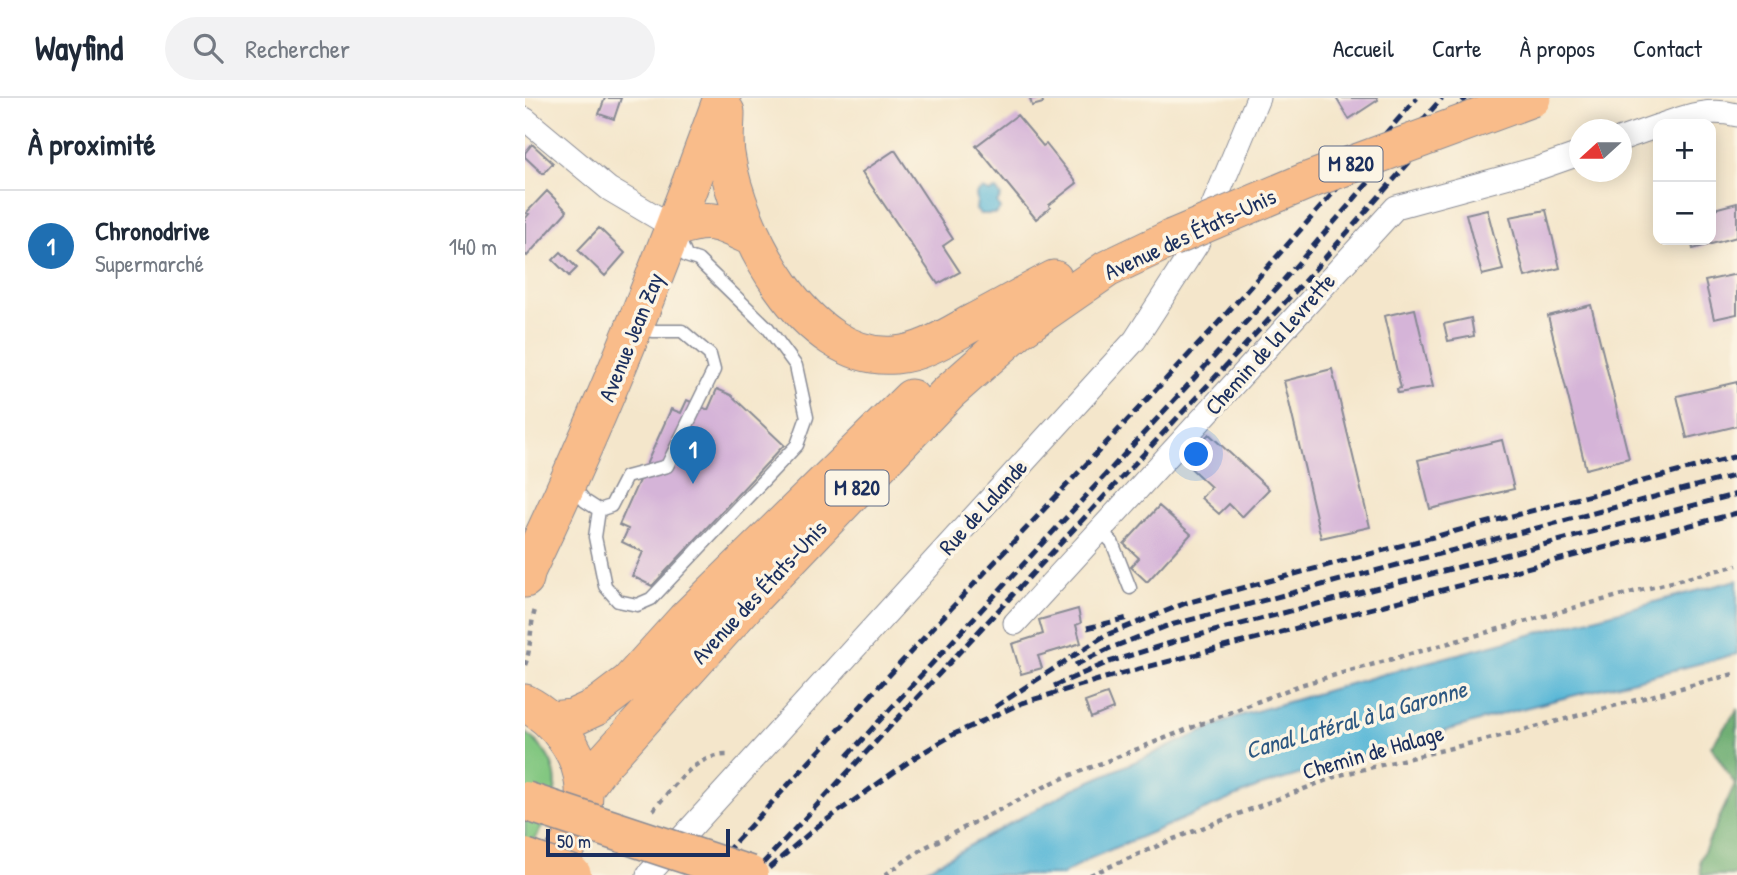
<!DOCTYPE html>
<html lang="fr">
<meta charset="utf-8">
<style>
:root{--surface:#fff;--page:#f2f2f3;--text:#1f2937;--muted:#747a83;--line:#e0e1e3;--accent:#1f6fb2}
body{margin:0;font-family:"Patrick Hand",sans-serif;background:var(--page);color:var(--text)}
.controls{position:absolute;right:21px;top:21px;display:grid;overflow:hidden;border-radius:14px;box-shadow:0 4px 18px #0003}
.controls button{width:63px;height:63px;display:grid;place-items:center;padding:0;border:0;border-bottom:2px solid var(--line);background:var(--surface);color:var(--text);font:35px sans-serif}
.compass{position:absolute;left:1044px;top:21px;width:63px;height:63px;border-radius:50%;background:var(--surface);box-shadow:0 4px 18px #0003;rotate:249deg}
.scale{position:absolute;left:21px;bottom:18px;width:184px;box-sizing:border-box;padding-left:7px;border:4px solid #1b2f5e;border-top:0;font-size:19px;line-height:24px;white-space:nowrap;color:#1b2f5e;-webkit-text-stroke:5px #fcf5e5;paint-order:stroke}
.you{position:absolute;left:672px;top:357px;width:24px;height:24px;margin:-18px;border:5px solid #fff;border-radius:50%;background:#1a73e8;box-shadow:0 0 0 10px #1a73e833}
.badge{display:grid;place-items:center;width:46px;height:46px;border-radius:50%;background:var(--accent);color:#fff;font-size:23px;font-weight:700}
.pin{position:absolute;translate:-50% -58px;filter:drop-shadow(0 2px 4px #0008)}
.pin::after{content:'';position:absolute;top:37px;width:24px;height:21px;background:inherit;clip-path:polygon(0 0,100% 0,50% 100%)}
.list{margin:0;padding:0;list-style:none}
h2{display:flex;justify-content:space-between;align-items:center;height:91px;margin:0;padding:0 28px;font-size:30px}
h2 small{font-size:23px;font-weight:400;color:var(--muted)}
.list li{display:grid;grid-template-columns:46px 1fr auto;gap:21px;align-items:center;box-sizing:border-box;height:112px;padding:0 28px;border-top:2px solid var(--line)}
.list b{display:block;font-size:26px;white-space:nowrap}
.list p{margin:0;font-size:23px;white-space:nowrap;color:var(--muted)}
.list em{font-size:23px;font-style:normal;color:var(--muted)}
.icon{flex:none;width:38px;height:38px;fill:none;stroke:currentColor;stroke-width:2;stroke-linecap:round;stroke-linejoin:round}
.map{position:relative;flex:none;width:1212px;height:777px;overflow:hidden}
header{display:flex;align-items:center;gap:42px;box-sizing:border-box;height:98px;padding:0 35px;background:var(--surface);border-bottom:2px solid var(--line)}
header strong{font-size:33px}
nav{display:flex;gap:38px;margin-inline-start:auto;font-size:24px}
.search{width:490px;height:63px;background:var(--page);display:flex;align-items:center;gap:18px;box-sizing:border-box;padding:0 24px;border-radius:38px;color:var(--muted);font-size:26px}
main{display:flex}
aside{flex:1;background:var(--surface)}
.map>svg:first-child{display:block}
.green{fill:#83c781;stroke:#4f7b70;stroke-width:2}
.forest{fill:#6aac6f;stroke:#426e66;stroke-width:2}
.water{fill:#59b7d7;stroke:#3a739a;stroke-width:2}
.building{fill:#d5b4d8}
.lines{fill:none;stroke-linecap:round;stroke-linejoin:round}
.service-casing{stroke:#888a94;stroke-width:15}
.minor-casing{stroke:#888a94;stroke-width:25}
.primary-casing{stroke:#888a94;stroke-width:39}
.path{stroke:#888a94;stroke-width:4.5;stroke-dasharray:5 5;stroke-linecap:butt}
.service{stroke:#fff;stroke-width:12}
.minor{stroke:#fff;stroke-width:23}
.primary{stroke:#f9bc8a;stroke-width:37}
.rail{stroke:#1b2f5e;stroke-width:5;stroke-dasharray:10 5;stroke-linecap:butt}
.primary-bridge-casing{stroke:#888a94;stroke-width:39;stroke-linecap:butt}
.motorway-bridge-casing{stroke:#888a94;stroke-width:41;stroke-linecap:butt}
.primary-bridge{stroke:#f9bc8a;stroke-width:37}
.motorway-bridge{stroke:#f9bc8a;stroke-width:38}
.labels{text-anchor:middle;stroke-width:7;stroke-linejoin:round;paint-order:stroke}
.shield{fill:#fcf5e5;stroke:#5e6a86;stroke-width:2}
.shield-label{font-size:21px;font-weight:bold;fill:#1b2f5e}
.street-label{font-size:23px;fill:#1b2f5e;stroke:#fcf5e5}
.water-label{font-size:24px;font-style:italic;fill:#2e5882;stroke:#fcf5e5}
</style>
<header>
<strong>Wayfind</strong>
<div class="search"><svg class="icon" aria-label="search" viewBox="0 0 24 24"><circle cx="10" cy="10" r="6"/><path d="M15 15l6 6"/></svg>Rechercher</div>
<nav><a>Accueil</a><a>Carte</a><a>À propos</a><a>Contact</a></nav>
</header>
<main>
<aside>
<h2>À proximité<small></small></h2>
<ul class="list">
<li><span class="badge">1</span><div><b>Chronodrive</b><p>Supermarché</p></div><em>140 m</em></li>
</ul>
</aside>
<div class="map">
<svg width="1212" height="777" viewBox="0 0 1212 777">
<rect width="100%" height="100%" fill="#fcf5e5"/>
<filter id="ink" filterUnits="userSpaceOnUse"><feTurbulence type="fractalNoise" baseFrequency=".0143" numOctaves="2"/><feDisplacementMap in="SourceGraphic" scale="14" xChannelSelector="R" yChannelSelector="G"/><feConvolveMatrix kernelMatrix="1 2 1 2 8 2 1 2 1" color-interpolation-filters="sRGB"/></filter>
<filter id="wash" filterUnits="userSpaceOnUse"><feTurbulence type="fractalNoise" baseFrequency=".00686" numOctaves="4" result="noise"/><feDisplacementMap in="SourceGraphic" scale="28" xChannelSelector="R" yChannelSelector="G"/><feGaussianBlur stdDeviation="1.57" result="paint"/><feColorMatrix in="noise" values="0 0 0 0 0 0 0 0 0 0 0 0 0 0 0 0 0 1.4 0 .05"/><feComposite in="paint" operator="in"/></filter>
<g filter="url(#wash)">
<rect width="100%" height="100%" fill="#f4e6cb"/>
<path class="green" d="M0,634C55,677 24,712 0,761Z"/>
<path class="forest" d="M1212,612V777H1176L1175,762L1210,686L1186,648Z"/>
<path class="water" d="M457,91L464,94L471,92L476,98L472,105L475,111L471,116H455L451,112L452,103L451,96Z
M1212,482V556L984,614L733,689L566,760L537,777H391L548,691L711,619L869,573Z"/>
<g id="blocks">
<path class="building" d="M80,0H96L89,21L74,16Z
M505,0H517L518,5L507,8Z
M811,0H852L853,2L824,21Z
M492,17L518,48L521,46L552,85L524,107L525,110L511,121L451,48Z
M7,46L28,65L18,76L0,59V55Z
M370,52L428,141L418,148L435,174L413,186L337,74Z
M22,93L42,113L2,158L0,156V121L4,116L1,115Z
M1212,105V139L1168,151L1166,142H1186V107L1188,106L1189,111Z
M962,111L978,172L957,177L941,116Z
M1021,112L1035,170L1000,179L985,119Z
M74,130L100,155L80,178L53,152Z
M36,154L52,170L44,178L28,162Z
M1212,176V216L1189,221L1180,183Z
M1066,207L1104,360L1061,371L1023,218Z
M890,211L908,289L873,295L872,291L876,290L859,218Z
M946,220L949,238L923,243L919,226Z
M807,271L845,429L796,440L759,283Z
M1212,284V328L1162,340L1152,298Z
M192,291L206,297L259,347L127,488L107,478L118,454L97,444L103,431L94,427L146,311L156,315L162,302L183,312Z
M684,336L744,391L717,419L704,406L694,416L676,400L686,389L658,363Z
M977,342L989,391L905,411L893,362Z
M634,408L666,436L622,484L606,469L614,460L599,446Z
M553,511L556,525L551,527L556,545L513,558L517,570L496,576L487,546L518,536L514,522Z
M582,596L588,611L566,620L560,604Z"/>
</g>
</g>
<g filter="url(#ink)">
<use href="#blocks" fill-opacity="0" stroke="#888a94" stroke-width="2"/>
<g class="lines">
<g class="service-casing">
<path id="service" d="M46,386L60,403L74,412L86,408L101,379L142,368L189,272L185,257L157,233H128L111,229
M74,412L70,439L80,488L93,503L112,507L126,501L272,347L282,319L271,268L243,230L173,162L161,158L153,138
M575,432L587,444L605,490"/>
</g>
<g class="minor-casing">
<path id="minor" d="M0,21L84,91L150,130
M1139,26C1164,17 1186,10 1212,17
M1096,41L1133,28
M490,525L871,109L1014,70L1054,56
M123,777L610,242L672,146L733,0"/>
</g>
<g class="primary-casing">
<path id="primary" d="M201,14C201,27 199,43 201,56C212,131 280,265 370,257C398,255 425,237 449,224C476,210 502,195 529,181
M150,130C185,118 193,123 226,139
M0,481L2,472C76,318 139,160 197,0
M0,605C31,621 57,655 59,690C61,719 41,758 21,777
M25,622L47,620L71,609L104,584L160,522L386,300
M59,691L74,670L228,499L423,295L494,232L582,171L647,140"/>
</g>
<path class="path" d="M0,567C7,549 4,528 11,509
M128,712C149,689 168,657 202,657
M360,777L397,751L531,683L775,587L1059,507L1212,467
M565,777L651,740L815,677L988,635L1212,575"/>
<use href="#service" class="service"/>
<use href="#minor" class="minor"/>
<use href="#primary" class="primary"/>
<path class="rail" d="M562,530L603,520
M550,567L583,551L642,528L1212,377
M529,588L584,564L655,542L1212,396
M470,609L579,538L661,505L1212,358
M322,658L743,200L917,0
M244,770L293,728L389,660L429,636L497,605L580,580L1212,415
M180,777L406,532L686,233L892,0
M227,777L775,188L941,0"/>
<g class="primary-bridge-casing">
<path id="primary-bridge" d="M647,140L782,83L1007,0"/>
</g>
<g class="motorway-bridge-casing">
<path id="motorway-bridge" d="M0,703L224,777
M0,760L47,777"/>
</g>
<use href="#primary-bridge" class="primary-bridge"/>
<use href="#motorway-bridge" class="motorway-bridge"/>
</g>
</g>
<g class="labels">
<g class="shield">
<rect x="794.5" y="48.5" width="63" height="35" rx="5"/>
<rect x="300.5" y="372.5" width="63" height="35" rx="5"/>
</g>
<g class="shield-label">
<text x="826" y="73">M 820</text>
<text x="332" y="397">M 820</text>
</g>
<g class="street-label">
<text transform="translate(665 136) rotate(-25)" y="8">Avenue des États-Unis</text>
<text transform="translate(106 239) rotate(-68)" y="8">Avenue Jean Zay</text>
<text transform="translate(745 246) rotate(-48)" y="8">Chemin de la Levrette</text>
<text transform="translate(458 409) rotate(-48)" y="8">Rue de Lalande</text>
<text transform="translate(234 494) rotate(-47)" y="8">Avenue des États-Unis</text>
<text transform="translate(848 654) rotate(-16)" y="8">Chemin de Halage</text>
</g>
<g class="water-label">
<text transform="translate(831 622) rotate(-16)" y="8">Canal Latéral à la Garonne</text>
</g>
</g>
</svg>
<div class="controls">
<button>+</button>
<button>−</button>
</div>
<svg class="compass" viewBox="-18 -18 36 36"><path d="M0-13l5 13h-10z" fill="#e53935"/><path d="M0 13l5-13h-10z" fill="#747a83"/></svg>
<div class="scale">50 m</div>
<div class="you"></div>
<div class="pin badge" style="left:168px;top:386px">1</div>
</div>
</main>
